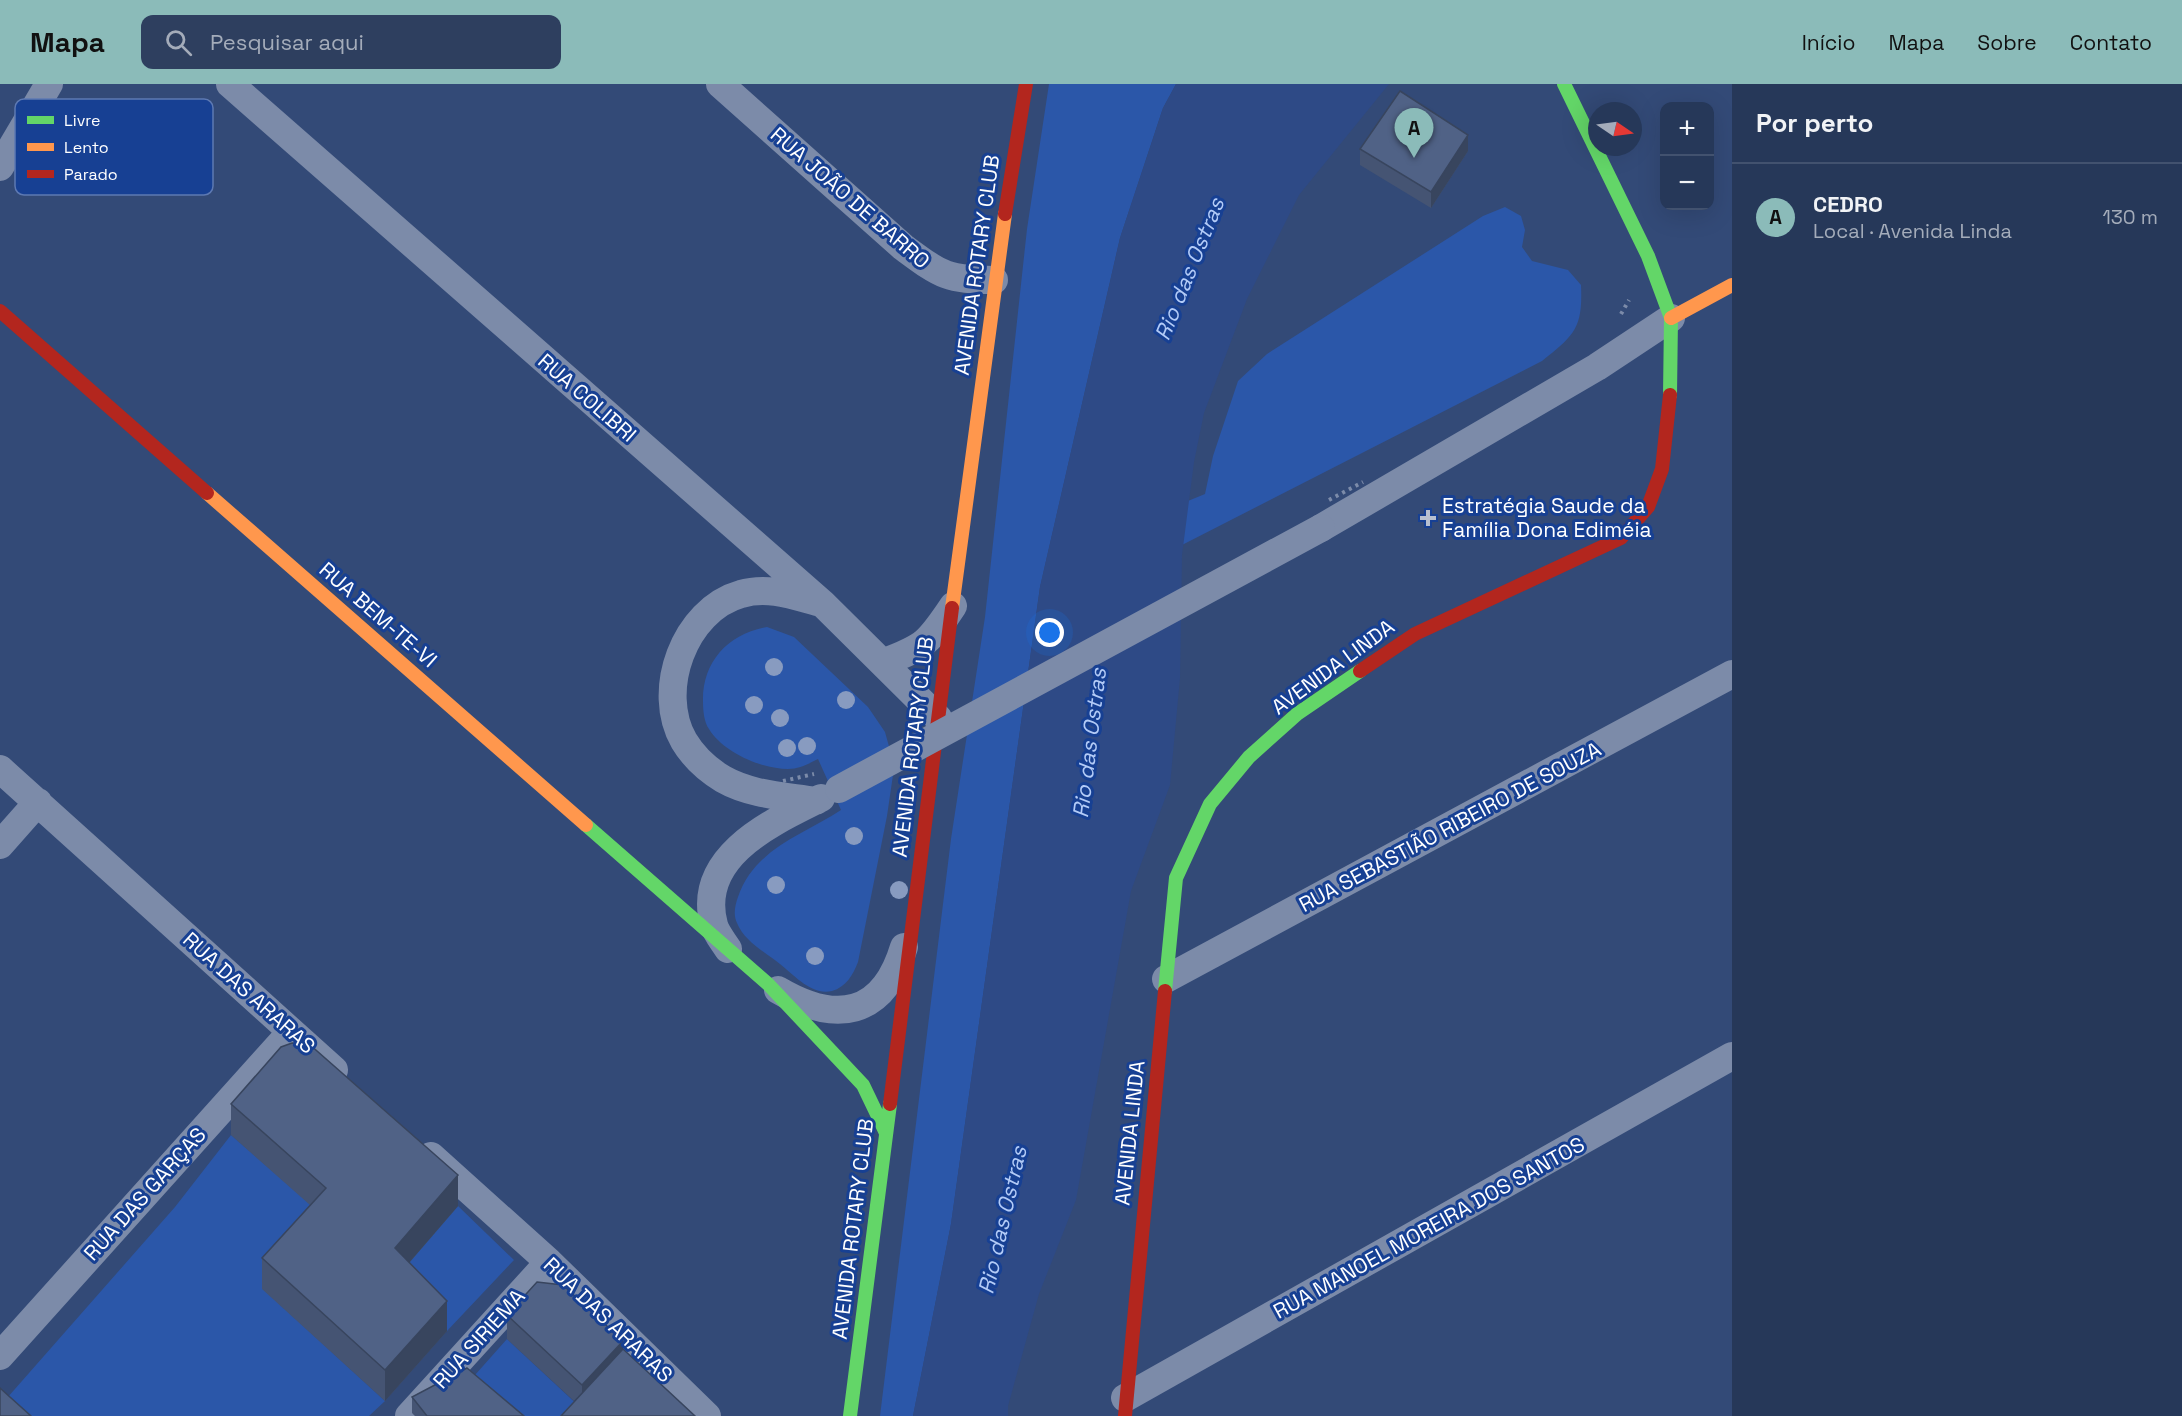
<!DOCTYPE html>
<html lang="pt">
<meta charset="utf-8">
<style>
:root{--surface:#263859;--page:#2e3f5f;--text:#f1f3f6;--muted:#a4acba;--line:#42526f;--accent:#8bbbb9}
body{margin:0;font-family:"Space Grotesk",sans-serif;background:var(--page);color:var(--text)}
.controls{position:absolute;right:18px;top:18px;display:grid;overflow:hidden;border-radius:12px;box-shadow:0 6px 24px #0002}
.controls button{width:54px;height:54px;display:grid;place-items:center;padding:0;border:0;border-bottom:2px solid var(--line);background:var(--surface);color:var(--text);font:30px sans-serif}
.compass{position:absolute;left:1588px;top:18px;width:54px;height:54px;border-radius:50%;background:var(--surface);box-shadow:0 6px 24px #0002;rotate:103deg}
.you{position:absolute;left:1050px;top:549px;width:21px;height:21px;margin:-15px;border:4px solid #fff;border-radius:50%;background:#1a73e8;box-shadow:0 0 0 9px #1a73e833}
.badge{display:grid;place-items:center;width:39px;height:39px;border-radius:50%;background:var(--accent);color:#111;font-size:20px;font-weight:700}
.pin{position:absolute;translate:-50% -50px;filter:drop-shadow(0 2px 3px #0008)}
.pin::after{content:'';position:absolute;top:32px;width:21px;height:18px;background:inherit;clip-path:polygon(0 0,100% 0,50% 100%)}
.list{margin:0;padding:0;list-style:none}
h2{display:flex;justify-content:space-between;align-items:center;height:78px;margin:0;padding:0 24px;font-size:26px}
h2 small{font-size:20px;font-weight:400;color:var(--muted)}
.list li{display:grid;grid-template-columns:39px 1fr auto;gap:18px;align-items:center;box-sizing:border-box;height:108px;padding:0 24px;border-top:2px solid var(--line)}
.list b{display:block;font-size:22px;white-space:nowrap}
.list p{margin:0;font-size:20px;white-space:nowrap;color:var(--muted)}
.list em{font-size:20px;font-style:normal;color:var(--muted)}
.icon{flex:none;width:33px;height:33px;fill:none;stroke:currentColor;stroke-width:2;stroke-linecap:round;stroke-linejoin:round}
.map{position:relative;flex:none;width:1732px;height:1332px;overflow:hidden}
header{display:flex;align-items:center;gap:36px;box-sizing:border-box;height:84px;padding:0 30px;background:var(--accent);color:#111}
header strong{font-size:28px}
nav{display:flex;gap:33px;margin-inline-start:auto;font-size:21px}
.search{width:420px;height:54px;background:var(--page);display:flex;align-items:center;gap:15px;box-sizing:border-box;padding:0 21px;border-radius:12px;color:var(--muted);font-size:22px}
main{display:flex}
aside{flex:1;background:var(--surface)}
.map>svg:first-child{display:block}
.green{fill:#2b57a9}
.water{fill:#2e4a86}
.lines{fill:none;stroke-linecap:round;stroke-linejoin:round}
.path{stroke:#7c8ba9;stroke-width:4;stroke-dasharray:3 4.5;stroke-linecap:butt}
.street{stroke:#7c8ba9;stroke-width:28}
.fast{stroke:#63d668;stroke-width:14}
.slow{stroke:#ff974d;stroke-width:14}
.jam{stroke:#b3261e;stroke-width:14}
.path-bridge{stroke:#7c8ba9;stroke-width:4;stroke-dasharray:3 4.5;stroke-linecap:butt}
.street-bridge{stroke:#7c8ba9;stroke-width:28}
.tree{fill:#889bc0}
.wall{fill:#455473}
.shaded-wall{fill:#38455e}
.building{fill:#506286;stroke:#38455e;stroke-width:1.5}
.poi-dot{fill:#b8c0cf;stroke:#174093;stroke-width:2}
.labels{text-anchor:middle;stroke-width:6;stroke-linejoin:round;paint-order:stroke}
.street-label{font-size:21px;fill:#fff;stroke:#174093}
.poi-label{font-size:21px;fill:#fff;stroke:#174093;text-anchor:start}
.water-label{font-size:22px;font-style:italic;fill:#b3cbf7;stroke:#174093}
.key{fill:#174093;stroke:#5d79b3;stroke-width:1.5}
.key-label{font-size:16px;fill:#fff}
</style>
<header>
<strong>Mapa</strong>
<div class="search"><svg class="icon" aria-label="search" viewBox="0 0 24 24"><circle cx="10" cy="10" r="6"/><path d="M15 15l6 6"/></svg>Pesquisar aqui</div>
<nav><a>Início</a><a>Mapa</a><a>Sobre</a><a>Contato</a></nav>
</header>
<main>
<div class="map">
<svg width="1732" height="1332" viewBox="0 0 1732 1332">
<rect width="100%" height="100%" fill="#334a77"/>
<path class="green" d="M1049,0H1176L1163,24L1120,154L1040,503L951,1140L913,1332H880L951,755L985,533L1027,145Z
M1505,123L1521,132L1525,146L1522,163L1532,177L1568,186L1581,201C1583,245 1574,251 1542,277L1182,461L1183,419L1205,410L1213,372L1238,297L1267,270L1483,132Z
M767,543L794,553L868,623L885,648L890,666L893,691L887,732L858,878C853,891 846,903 832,907C812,912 794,891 780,880C766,869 744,857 737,839C733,831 735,821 738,813C755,764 803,751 841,726L818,675C808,680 799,685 788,685C761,685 723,668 709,645C704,638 703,626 703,618C702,578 728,550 767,543Z
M231,1051L326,1134L263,1205L385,1317L369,1332H0V1322L175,1123Z
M458,1122L514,1176L447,1247L395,1195Z
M507,1255L582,1325L575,1332H505L467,1300Z"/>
<path class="water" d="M1176,0H1389L1299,111L1247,215L1204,329L1194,378L1182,471L1180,594L1170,701L1131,807L1076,1116L1039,1210L1008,1322V1332H913L951,1140L1040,503L1120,154L1163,24Z"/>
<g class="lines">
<path class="path" d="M1621,230L1629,216"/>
<path class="street" d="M230,0L822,519L938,634
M720,0L903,163C941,191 946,196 994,196
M0,83L49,0
M1321,444L1597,283L1671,234
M884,578C925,563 929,558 953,522
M0,685L334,986
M816,717C785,712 751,711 723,695C708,686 693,672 684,657C655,607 684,526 741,510C767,502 792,511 817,518
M0,761L38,718
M728,865C723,857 716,849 714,841C695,772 773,738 821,714
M1166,895L1732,590
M778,906C836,940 883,933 904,863
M431,1072L549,1178L707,1332
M0,1272L291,948
M1125,1314L1732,972
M409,1332L549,1178"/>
<path class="fast" d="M1564,0L1648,172L1671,234L1670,311
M586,741L768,900L863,1001L886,1049
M1165,907L1176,794L1210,720L1249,673L1297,630L1360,587
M850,1332L890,1020"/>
<path class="slow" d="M1671,234L1732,201
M207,409L586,741
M952,524L1005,130"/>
<path class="jam" d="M1005,130L1026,0
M0,227L207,409
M1360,587L1415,550L1621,454L1648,423L1662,385L1670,311
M890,1020L952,524
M1125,1332L1165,907"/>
<path class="path-bridge" d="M1329,416L1363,398
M783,697L814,690"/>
<path class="street-bridge" d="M839,705L1321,444"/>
</g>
<g class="tree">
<circle cx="774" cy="583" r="9"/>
<circle cx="846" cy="616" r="9"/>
<circle cx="754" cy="621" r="9"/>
<circle cx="780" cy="634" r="9"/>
<circle cx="807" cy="662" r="9"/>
<circle cx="787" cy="664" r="9"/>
<circle cx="854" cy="752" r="9"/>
<circle cx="776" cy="801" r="9"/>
<circle cx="899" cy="806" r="9"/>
<circle cx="815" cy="872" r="9"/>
</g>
<path class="wall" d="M1360,65L1468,67L1431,124L1360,81Z
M231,1020L458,1122L409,1179L447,1247L385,1317L262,1205V1174L310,1121L231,1051Z
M507,1231L623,1265L574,1317L507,1255Z
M412,1313L524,1332H415L412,1329Z"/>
<path class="shaded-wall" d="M1468,51V67L1431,124V108Z
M458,1091V1122L395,1195V1164Z
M447,1217V1247L385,1317V1286Z
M623,1257V1281L582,1325V1301Z"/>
<path class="building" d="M1400,7L1468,51L1431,108L1360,65Z
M292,959L309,960L458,1091L395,1164L447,1217L385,1286L262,1174L326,1104L231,1020L281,963Z
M537,1198L563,1201L623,1257L582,1301L507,1231Z
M623,1265L695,1332H561Z
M467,1284L524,1332H427L412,1313Z
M0,1304L31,1332H0Z"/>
<path class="poi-dot" d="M1425 425h6v6h6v6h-6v6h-6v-6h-6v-6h6z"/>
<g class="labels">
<g class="street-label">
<text transform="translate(850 114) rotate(41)" y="7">RUA JOÃO DE BARRO</text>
<text transform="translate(977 181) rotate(-82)" y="7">AVENIDA ROTARY CLUB</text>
<text transform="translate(587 314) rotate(41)" y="7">RUA COLIBRI</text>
<text transform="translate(378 531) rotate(41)" y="7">RUA BEM-TE-VI</text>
<text transform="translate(1333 583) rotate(-36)" y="7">AVENIDA LINDA</text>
<text transform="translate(913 663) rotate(-83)" y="7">AVENIDA ROTARY CLUB</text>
<text transform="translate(1450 743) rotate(-28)" y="7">RUA SEBASTIÃO RIBEIRO DE SOUZA</text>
<text transform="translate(249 909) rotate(42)" y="7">RUA DAS ARARAS</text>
<text transform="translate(1130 1049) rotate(-84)" y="7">AVENIDA LINDA</text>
<text transform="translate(145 1110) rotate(-48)" y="7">RUA DAS GARÇAS</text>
<text transform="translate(1429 1144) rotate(-29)" y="7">RUA MANOEL MOREIRA DOS SANTOS</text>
<text transform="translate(853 1145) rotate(-83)" y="7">AVENIDA ROTARY CLUB</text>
<text transform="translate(608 1236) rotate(44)" y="7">RUA DAS ARARAS</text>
<text transform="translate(479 1255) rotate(-48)" y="7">RUA SIRIEMA</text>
</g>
<g class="poi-label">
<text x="1442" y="429">Estratégia Saude da<tspan x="1442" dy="24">Família Dona Ediméia</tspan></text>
</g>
<g class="water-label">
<text transform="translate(1189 185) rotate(-68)" y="8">Rio das Ostras</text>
<text transform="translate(1089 659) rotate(-83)" y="8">Rio das Ostras</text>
<text transform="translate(1002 1136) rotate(-77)" y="8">Rio das Ostras</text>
</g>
</g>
<rect x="15" y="15" width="198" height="96" rx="9" class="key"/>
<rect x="27" y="32" width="27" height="8" fill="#63d668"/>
<rect x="27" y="59" width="27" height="8" fill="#ff974d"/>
<rect x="27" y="86" width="27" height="8" fill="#b3261e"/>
<g class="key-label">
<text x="64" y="42">Livre</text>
<text x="64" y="69">Lento</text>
<text x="64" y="96">Parado</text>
</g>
</svg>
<div class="controls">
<button>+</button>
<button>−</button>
</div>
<svg class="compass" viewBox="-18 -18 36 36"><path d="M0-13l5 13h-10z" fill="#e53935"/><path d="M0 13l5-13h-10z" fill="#a4acba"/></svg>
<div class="you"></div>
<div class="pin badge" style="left:1414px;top:74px">A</div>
</div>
<aside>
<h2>Por perto<small></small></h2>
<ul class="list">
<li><span class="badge">A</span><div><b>CEDRO</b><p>Local · Avenida Linda</p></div><em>130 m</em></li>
</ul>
</aside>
</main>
